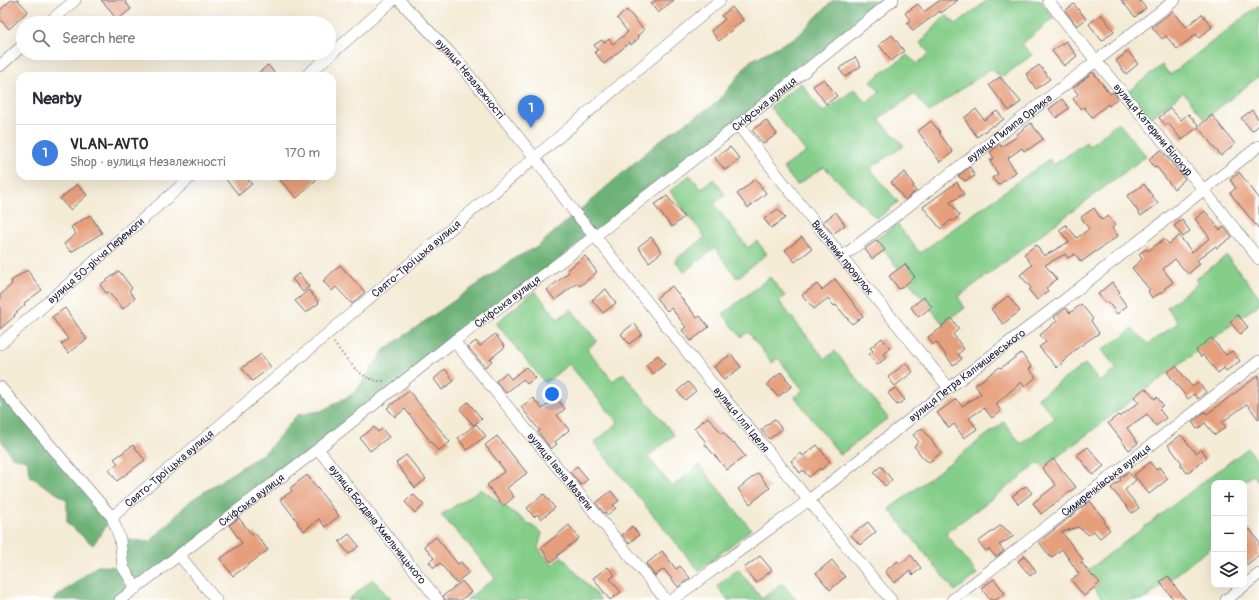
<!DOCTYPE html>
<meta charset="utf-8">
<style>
:root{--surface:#fff;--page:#f7f7f7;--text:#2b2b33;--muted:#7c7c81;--line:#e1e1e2;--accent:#d1495b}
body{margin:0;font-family:Pangolin,sans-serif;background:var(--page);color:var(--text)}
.controls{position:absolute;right:12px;bottom:12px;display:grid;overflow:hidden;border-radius:8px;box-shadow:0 4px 16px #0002}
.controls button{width:36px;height:36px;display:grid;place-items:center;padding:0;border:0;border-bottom:1px solid var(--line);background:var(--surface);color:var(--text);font:20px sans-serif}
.you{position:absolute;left:552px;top:394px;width:14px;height:14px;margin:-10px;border:3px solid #fff;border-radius:50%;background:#1a73e8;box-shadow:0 0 0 6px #1a73e833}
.badge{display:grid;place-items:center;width:26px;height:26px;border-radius:50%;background:var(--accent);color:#fff;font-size:13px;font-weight:700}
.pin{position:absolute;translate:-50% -33px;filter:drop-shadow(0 1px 2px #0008)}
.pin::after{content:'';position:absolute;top:21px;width:14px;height:12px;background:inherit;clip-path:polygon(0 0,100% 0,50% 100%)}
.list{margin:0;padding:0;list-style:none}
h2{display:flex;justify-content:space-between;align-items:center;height:52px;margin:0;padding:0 16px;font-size:17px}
h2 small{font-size:13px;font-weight:400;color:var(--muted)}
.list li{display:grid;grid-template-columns:26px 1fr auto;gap:12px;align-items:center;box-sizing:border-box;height:56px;padding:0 16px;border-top:1px solid var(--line)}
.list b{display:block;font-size:15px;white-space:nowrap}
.list p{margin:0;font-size:13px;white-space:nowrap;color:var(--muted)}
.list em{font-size:13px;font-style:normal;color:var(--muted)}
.icon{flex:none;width:22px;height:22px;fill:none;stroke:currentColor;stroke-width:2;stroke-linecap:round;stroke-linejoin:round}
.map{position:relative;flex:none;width:1259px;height:600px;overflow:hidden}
.search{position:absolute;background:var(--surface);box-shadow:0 4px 16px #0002;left:16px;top:16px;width:320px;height:44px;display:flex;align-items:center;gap:10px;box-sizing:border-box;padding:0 14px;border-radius:22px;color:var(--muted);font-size:15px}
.panel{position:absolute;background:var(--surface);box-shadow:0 4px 16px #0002;left:16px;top:72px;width:320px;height:108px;border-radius:12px}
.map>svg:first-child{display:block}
.green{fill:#85ce8a;stroke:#547862}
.forest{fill:#6cb176;stroke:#476a58}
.building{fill:#e69f7c}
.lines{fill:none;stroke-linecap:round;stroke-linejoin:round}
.minor-casing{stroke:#6c6871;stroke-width:12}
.path{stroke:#6c6871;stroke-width:2;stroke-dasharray:1 3;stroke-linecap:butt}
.minor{stroke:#fff;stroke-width:11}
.labels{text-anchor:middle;stroke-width:3.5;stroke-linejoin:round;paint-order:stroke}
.street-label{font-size:11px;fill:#22223b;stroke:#fff}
</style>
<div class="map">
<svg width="1259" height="600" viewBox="0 0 1259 600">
<rect width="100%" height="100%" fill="#fff"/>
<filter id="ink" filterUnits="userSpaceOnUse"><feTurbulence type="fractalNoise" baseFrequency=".025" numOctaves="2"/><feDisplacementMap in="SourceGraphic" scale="8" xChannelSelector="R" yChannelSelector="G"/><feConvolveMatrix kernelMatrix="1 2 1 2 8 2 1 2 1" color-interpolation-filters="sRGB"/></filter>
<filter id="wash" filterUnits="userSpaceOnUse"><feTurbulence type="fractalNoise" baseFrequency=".012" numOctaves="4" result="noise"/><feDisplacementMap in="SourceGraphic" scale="16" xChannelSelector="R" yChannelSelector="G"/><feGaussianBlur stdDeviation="0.9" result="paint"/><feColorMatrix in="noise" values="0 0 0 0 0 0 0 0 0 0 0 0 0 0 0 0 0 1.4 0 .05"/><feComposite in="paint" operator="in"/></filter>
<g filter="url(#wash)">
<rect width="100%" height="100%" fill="#f4ebd5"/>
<path class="green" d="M988,0H1040L1054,18L1022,44L1032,55L1002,77L990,69L929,112L915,94L879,119L904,146L870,168L898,202L877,219L824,167L797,185L783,168L806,152L770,107L801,83L823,112L855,89L866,103L880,92L871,81L907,55L917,64L929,53L920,43L946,15L956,24Z
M1259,5V76L1205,119L1183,92L1146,122L1124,95L1162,65L1170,75Z
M1118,122L1146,156L958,297L965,308L943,324L875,240L897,224L920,253L1049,159L1054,165L1086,142L1089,146Z
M690,175L701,189L714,179L725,195L714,204L748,248L757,241L767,254L737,278L715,248L684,272L675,260L705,237L670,191Z
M1227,256L1259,296V304L1044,467L1039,463L946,533L977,574L955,591L889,509L1004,422L1021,444L1055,418L1038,398L1085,364L1100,382L1117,369L1102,350L1133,329L1148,344L1178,323L1167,307L1198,283L1195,279Z
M770,277L785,296L779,301L825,359L835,351L888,418L840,455L795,397L803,390L778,358L772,363L748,332L741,337L723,314Z
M535,291L558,319L571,309L597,341L587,349L613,381L623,373L674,435L648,457L672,487L699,465L751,529L699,571L594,443L618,423L569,364L545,383L496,323Z
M1248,448L1259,462V482L1253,475L1242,483H1214V545L1144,600H1103L1083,574Z
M481,489L542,533L538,548L552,565L561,556L601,600H466L495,578L469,545L441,515Z
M738,569L762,599L782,583L796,600H728L717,586Z
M373,579L391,600H348Z"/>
<path class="forest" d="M833,0H893L119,600H53L97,566L123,567L120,539L150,542L190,501L268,450L297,415L321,411L355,393L384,350L515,258L537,247L663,138L718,102L750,61L798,36Z
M0,387L112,517L93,545L67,523V500L31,477L27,460L12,457L0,438Z"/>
<g id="blocks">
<path class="building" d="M11,0H18L28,11L9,29L0,19V10Z
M101,0H124L131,9L117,20L111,12H112Z
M656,0H674L658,13L651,4Z
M940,0H958L941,13L940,11L913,31L907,23L910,20L905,13L918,4L924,12Z
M1121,0H1139L1146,8L1135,17Z
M1074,4L1086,19L1077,26L1065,11Z
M732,7L743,20L719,41L711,31L725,19L721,16Z
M627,10L644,30L637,36L639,38L631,45L629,43L604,64L595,52L598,50L594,45L602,40L604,43L609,39L613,44L628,32L617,18Z
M1173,11L1186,27L1202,14L1212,27L1199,38L1196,34L1177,49L1166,36L1162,39L1152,27Z
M1101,14L1114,31L1102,41L1089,24Z
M892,35L904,51L891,61L879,45Z
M1066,41L1077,56L1064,66L1052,51Z
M1128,51L1138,64L1126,74L1116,61Z
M855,57L861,66L845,77L839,69Z
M268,65L277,76H255Z
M1039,65L1050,79L1036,89L1026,74Z
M1093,72L1110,94L1113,92L1118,98L1109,106L1108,104L1092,117L1084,107L1081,109L1073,99L1078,94L1073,88Z
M1000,77L1021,102L1009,111L989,85Z
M824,79L837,96L826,104L813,86Z
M1062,99L1069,108L1056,118L1049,109Z
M1170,108L1181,120L1188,114L1199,126L1212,115L1235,144L1221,156L1198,127L1182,140L1168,123L1166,125L1159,118Z
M976,109L984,120L997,111L1004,119L994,126L993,125L977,137L964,118Z
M1252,110L1259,120V125L1252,131L1241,118Z
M766,120L777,134L763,144L752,130Z
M931,121L940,132L939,133L953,152L940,162L918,131Z
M1031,123L1043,139L1028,150V149L1024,151L1022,148L1008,158L1009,159L1008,160L1016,172L998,185L992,178L998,174L990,161L994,158L990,152L1000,144L1001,147L1018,136L1017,134Z
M730,147L740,159L725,170L715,158Z
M1161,150L1185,179L1174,189L1156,166L1154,167L1149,159Z
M970,167L975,176L965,181L958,176Z
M905,172L914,186L913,187L916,191L905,200L891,182Z
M1239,172L1259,198V229L1230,193L1236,188L1230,180Z
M223,176H245L252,184L239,195Z
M276,176H312L316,180L297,198Z
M755,179L766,193L748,208L737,194Z
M957,182L964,194L950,202L960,216L952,221L951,220L941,229L931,217L923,207Z
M77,184L87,195L70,210L60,199Z
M1144,184L1158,204L1141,216L1127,196Z
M667,196L684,217L672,227L654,205Z
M1094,208L1102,220L1108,216L1115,225L1112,228L1118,236L1081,262L1075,254L1068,258L1065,254L1045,265L1057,279L1046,288L1048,291L1037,300L1029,290L1031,288L1020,275L1032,265L1024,254L1036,245L1044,256L1069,242L1059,230L1066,225L1077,238L1089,229L1081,217Z
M778,209L785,218L771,228L764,219Z
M1205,211L1220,230L1224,227L1232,237L1217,248L1216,246L1197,260L1200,264L1188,274L1175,259L1163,269L1173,282L1164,289L1165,290L1152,298L1148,291L1150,290L1132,268L1142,259L1139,254L1146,249L1148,251L1164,239L1169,244L1179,236L1192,252L1210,238L1195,219Z
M836,212L845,225L833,234L823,222Z
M90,215L102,233L71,252L64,244L76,234L71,227Z
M1182,220L1190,231L1183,237L1174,226Z
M651,237L662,252L649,262L638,247Z
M802,237L812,249L795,262L785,250Z
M877,240L885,250L872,259L865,249Z
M585,256L597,272L580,286L577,283L555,300L547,290L569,272L567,270Z
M905,264L915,277L899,289L889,276Z
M340,265L365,292L352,304L336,287L332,291L323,281Z
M27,270L42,290L24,303L25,305L14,315L15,316L0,329V295L12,284L11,281Z
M119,271L132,288L129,291L135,298L123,309L108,292L106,293L100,285Z
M299,273L309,287L303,292L292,279Z
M835,279L863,316L852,324L836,305L834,306L828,298L814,309L802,295L817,284L822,290Z
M1112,282L1120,292L1118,294L1127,306L1117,314L1108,302L1106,303L1098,294Z
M672,286L697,318L700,316L709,327L691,341L682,330L686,327L671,308L667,311L656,298Z
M606,289L616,303L603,313L592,300Z
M309,290L319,303L306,313L295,301Z
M1008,296L1020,311L1003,324L991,309Z
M924,297L932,307L918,317L911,307Z
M1081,304L1093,319L1091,321L1099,333L1076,349L1057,368L1039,347L1046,342L1040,335L1057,321L1054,317L1066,308L1070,313Z
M65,308L87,339L68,353L61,344L68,339L52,317Z
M1238,315L1248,327L1240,334L1230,322Z
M951,318L959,329L953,334L964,349L958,354L962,359L953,365L936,342L933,345L928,337L943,327L942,326Z
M634,323L642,334L629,344L621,334Z
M495,334L505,347L490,359L492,361L485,367L468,347L476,341L480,346Z
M882,338L890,348L883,354L886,358L877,365L869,354L873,351L870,348Z
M1211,338L1226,355L1232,351L1240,361L1226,371L1224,368L1218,373L1203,355L1201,357L1196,350Z
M1021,353L1032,367L1029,369L1036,377L1025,387L1021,382L996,404L1001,411L992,418L984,408L969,418L977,429L964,438L954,424L949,428L937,413L956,399L962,406L981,394L975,385L1000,367L1001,368Z
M261,354L271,367L252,381L242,368Z
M731,354L741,367L724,380L714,367Z
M658,355L665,364L653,374L646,365Z
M906,363L913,372L895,386L888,377Z
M1176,366L1192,387L1198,382L1206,392L1198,399L1194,394L1188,399L1167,372Z
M526,367L535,378L527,384L523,379L506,393L496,381L506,373L511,379Z
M445,369L454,381L442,390L434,379Z
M781,372L792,386L778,397L767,384Z
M1259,375V420L1247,404L1222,422L1226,427L1215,435L1205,423L1197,429L1192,422L1205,412L1207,414Z
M688,382L696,391L685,400L677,391Z
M895,388L905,400L897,405L888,393Z
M1145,388L1155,399L1157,397L1163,405L1159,409L1166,418L1156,426L1147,414L1127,428L1138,443L1129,450L1108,423L1118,415L1120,417L1139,402L1134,397Z
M409,391L450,442L438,451L405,409L395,417L387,408Z
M533,398L542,409L556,398L565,409L557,415L569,430L555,442L557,444L551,449L538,432L540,431L521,407Z
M468,402L482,419L473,425L460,409Z
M708,417L722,434L723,432L733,444L734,443L745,456L727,470L704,443L706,442L694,428Z
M774,419L782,429L769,439L761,430Z
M476,424L486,436L467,450L458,438Z
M374,427L378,432L382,429L389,437L370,451L360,438Z
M922,428L941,453L929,462L923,458L914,446L919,442L913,435Z
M1181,435L1196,453L1201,449L1207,457L1187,473L1180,465L1182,463L1168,445Z
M497,436L527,473L507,488L514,497L503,506L487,485L505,471L485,445Z
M133,445L145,460L117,481L109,470L118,463L114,459Z
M817,445L830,462L821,470L820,468L809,477L803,470L800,473L791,461L801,453L803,456Z
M1088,447L1104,466L1093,475L1077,455Z
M406,455L426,479L415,488L396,463Z
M1053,459L1076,487L1041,514L1033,503L1056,485L1042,468Z
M1150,462L1156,470L1159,467L1168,479L1149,494L1134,475Z
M577,466L588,479L581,485L570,472Z
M881,466L892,480L885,486L874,472Z
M1128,472L1136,480L1125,490L1139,508L1132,513L1111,488L1121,480L1120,478Z
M758,473L770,488L750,504L738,489Z
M307,475L339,516L325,527L319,519L304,531L297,523L298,522L280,499L292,491L290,488Z
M1026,486L1032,493L1018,504L1012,496Z
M611,491L619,501L613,505L616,508L607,515L605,512L604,513L596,503Z
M413,494L424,505L415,513L405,502Z
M544,494L555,508L541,519L537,514L534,517L527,508Z
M1090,501L1106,522L1104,523L1110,530L1100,538L1094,531L1089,535L1078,527L1062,532L1083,560L1081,562L1093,577L1094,576L1100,583L1084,596L1071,580L1079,574L1062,549L1051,558L1039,542Z
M239,518L252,535L255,533L268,550L233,576L220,559L242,543L229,525Z
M868,522L876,532L860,545L851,535Z
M569,525L579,538L557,556L558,557L551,562L541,548Z
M1001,525L1014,536L999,545L1004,551L996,557L989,549L986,551L978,542Z
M632,526L639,535L629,543L622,535Z
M1250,529L1259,542V555L1244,567V546L1247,544L1244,539V534Z
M349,534L359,546L349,554L339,542Z
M436,537L458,564L461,562L469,572L456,583L440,563L434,568L429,562L434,558L424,546Z
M662,551L676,569L680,566L690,578L678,587L664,569L655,576L646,564Z
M911,555L921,568L913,575L910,571L894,583L885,571L898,561L900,564Z
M760,556L772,570L756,583L744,568Z
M1025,556L1036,571L1030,576L1018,561Z
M832,560L845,577L830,590L816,573Z
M608,567L615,575L610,579L621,592L610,600L593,578Z
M1168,576L1177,589L1186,600H1174L1160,582Z
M994,579L1005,593L996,600H990L981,588Z
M462,581L471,592L461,600H445L443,596Z"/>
</g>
</g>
<g filter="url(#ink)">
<use href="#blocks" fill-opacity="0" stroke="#6c6871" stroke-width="1"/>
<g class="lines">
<g class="minor-casing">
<g id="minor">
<path id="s1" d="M399,0L456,59L535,158L575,213L595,236L706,376L891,600"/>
<path id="s2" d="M1048,0L1097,62L1203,189L1259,259"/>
<path d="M48,23L75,0"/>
<path d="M0,66L23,45"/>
<path d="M306,76L393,0"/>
<path id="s3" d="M738,125L842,257L949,388"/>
<path id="s4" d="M842,257L1175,0"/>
<path id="s5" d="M454,341L666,600"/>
<path id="s6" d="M0,344L192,176"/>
<path d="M0,387L112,517L120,539L123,567L136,588"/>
<path id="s7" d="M318,449L438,600"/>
<path id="s8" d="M112,517C314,344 518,173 720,0"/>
<path d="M179,555L216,600"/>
<path id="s9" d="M120,600L318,449L454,341L595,236L738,125L893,0"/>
<path id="s10" d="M672,600L809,500L949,388L1068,297L1259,146"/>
<path id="s11" d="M952,600L1259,361"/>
<path d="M1226,600L1259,574"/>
</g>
</g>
<path class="path" d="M334,343C347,359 361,383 385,381"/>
<use href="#minor" class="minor"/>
</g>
</g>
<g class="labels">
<g class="street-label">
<text dy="4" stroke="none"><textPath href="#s1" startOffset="106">вулиця Незалежності</textPath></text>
<text dy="4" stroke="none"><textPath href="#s9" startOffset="813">Скіфська вулиця</textPath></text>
<text dy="4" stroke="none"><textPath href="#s4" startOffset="211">вулиця Пилипа Орлика</textPath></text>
<text dy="4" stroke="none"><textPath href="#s2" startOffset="167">вулиця Катерини Білокур</textPath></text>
<text dy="4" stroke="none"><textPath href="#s3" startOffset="169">Вишневий провулок</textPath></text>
<text dy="4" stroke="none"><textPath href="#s8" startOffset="399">Свято-Троїцька вулиця</textPath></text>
<text dy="4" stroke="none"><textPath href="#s6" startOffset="127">вулиця 50-річчя Перемоги</textPath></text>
<text dy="4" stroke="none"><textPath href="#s9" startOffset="489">Скіфська вулиця</textPath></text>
<text dy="4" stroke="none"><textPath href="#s10" startOffset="371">вулиця Петра Калнишевського</textPath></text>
<text dy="4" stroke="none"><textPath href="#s1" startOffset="542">вулиця Іллі Іделя</textPath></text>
<text dy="4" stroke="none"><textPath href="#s8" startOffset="75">Свято-Троїцька вулиця</textPath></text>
<text dy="4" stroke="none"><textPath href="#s5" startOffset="168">вулиця Івана Мазепи</textPath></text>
<text dy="4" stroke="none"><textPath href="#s11" startOffset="195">Симиренківська вулиця</textPath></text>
<text dy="4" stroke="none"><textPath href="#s9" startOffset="165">Скіфська вулиця</textPath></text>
<text dy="4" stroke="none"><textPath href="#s7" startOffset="96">вулиця Богдана Хмельницького</textPath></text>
</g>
</g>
</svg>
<div class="controls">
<button>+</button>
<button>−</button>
<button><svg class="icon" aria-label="layers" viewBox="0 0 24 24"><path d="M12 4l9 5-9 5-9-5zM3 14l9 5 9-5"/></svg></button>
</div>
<div class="you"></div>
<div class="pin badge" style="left:531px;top:128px;background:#3f7fe0">1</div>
<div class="search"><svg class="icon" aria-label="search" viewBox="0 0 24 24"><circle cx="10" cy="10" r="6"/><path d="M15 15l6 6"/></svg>Search here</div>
<section class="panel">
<h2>Nearby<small></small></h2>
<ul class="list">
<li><span class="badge" style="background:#3f7fe0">1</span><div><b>VLAN-AVTO</b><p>Shop · вулиця Незалежності</p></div><em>170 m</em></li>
</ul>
</section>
</div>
